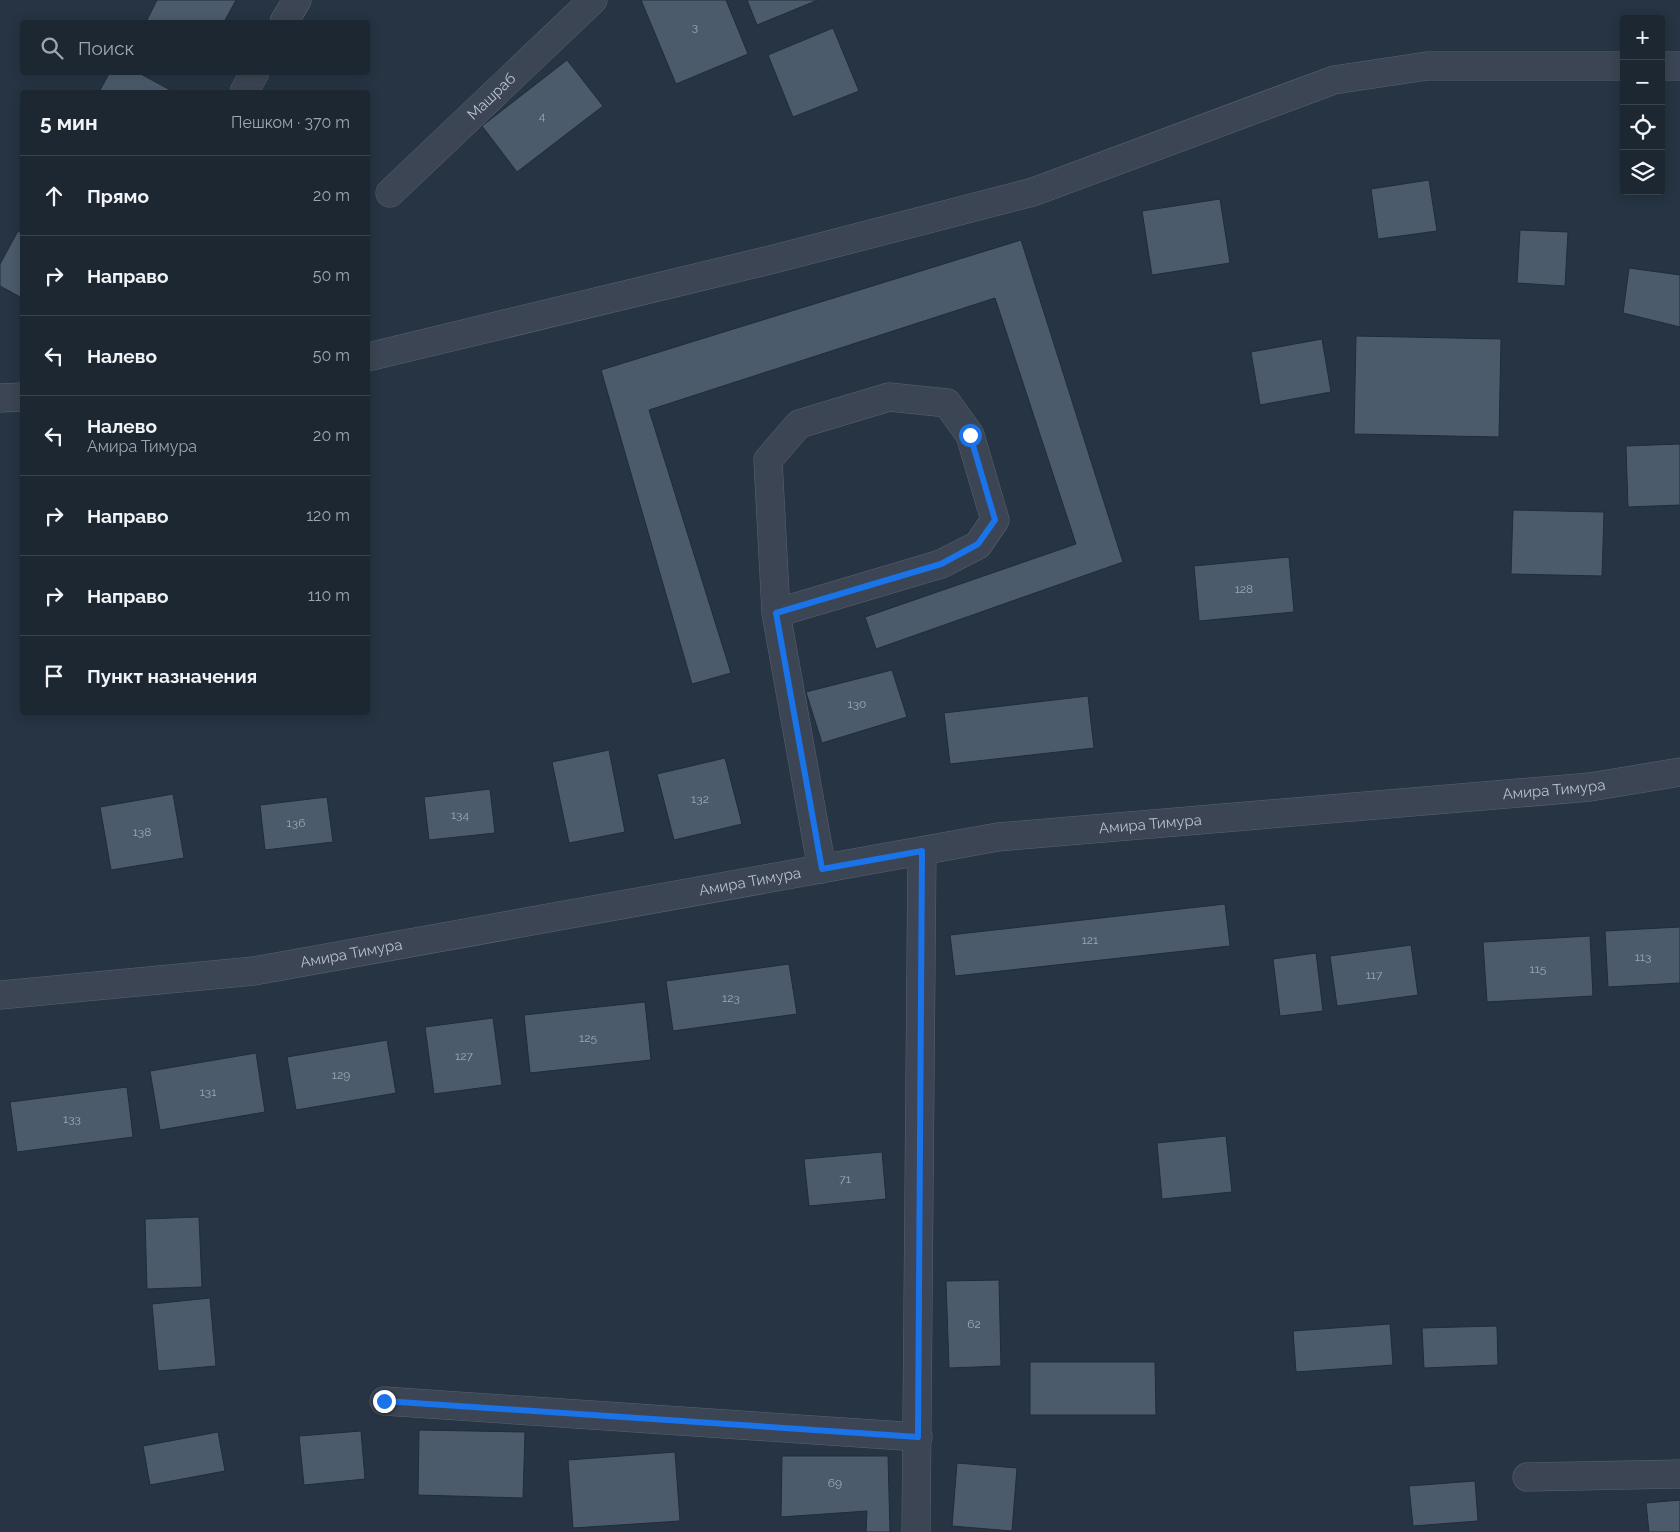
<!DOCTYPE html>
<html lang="ru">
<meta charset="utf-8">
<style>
:root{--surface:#1c2732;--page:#252f3a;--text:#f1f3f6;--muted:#a0a5ac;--line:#3a444d}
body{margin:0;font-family:Raleway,sans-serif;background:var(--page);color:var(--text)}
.controls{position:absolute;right:15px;top:15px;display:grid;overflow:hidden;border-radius:5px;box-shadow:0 2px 12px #0003}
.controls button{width:45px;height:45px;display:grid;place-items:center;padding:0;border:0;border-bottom:1px solid var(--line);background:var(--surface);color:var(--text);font:25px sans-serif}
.stop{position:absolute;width:15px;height:15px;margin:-11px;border:4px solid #1a73e8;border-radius:50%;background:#fff}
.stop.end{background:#1a73e8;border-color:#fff;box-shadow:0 1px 5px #0008}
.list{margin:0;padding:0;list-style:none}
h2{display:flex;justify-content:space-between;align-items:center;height:65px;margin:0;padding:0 20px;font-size:21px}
h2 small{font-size:16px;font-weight:400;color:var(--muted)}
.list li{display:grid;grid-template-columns:32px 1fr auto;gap:15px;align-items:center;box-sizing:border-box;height:80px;padding:0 20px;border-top:1px solid var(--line)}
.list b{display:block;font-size:19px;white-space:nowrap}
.list p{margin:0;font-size:16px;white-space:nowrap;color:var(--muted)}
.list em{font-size:16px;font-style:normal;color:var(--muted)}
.icon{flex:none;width:28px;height:28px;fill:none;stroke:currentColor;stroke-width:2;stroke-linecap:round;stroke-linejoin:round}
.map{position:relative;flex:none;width:1680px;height:1532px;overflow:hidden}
.search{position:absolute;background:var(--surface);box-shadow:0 2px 12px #0003;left:20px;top:20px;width:350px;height:55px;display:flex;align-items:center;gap:12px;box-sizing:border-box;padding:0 18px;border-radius:5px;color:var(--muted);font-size:19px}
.panel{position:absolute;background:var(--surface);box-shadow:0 2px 12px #0003;left:20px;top:90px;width:350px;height:625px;border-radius:5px}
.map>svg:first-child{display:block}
.building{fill:#4c5b6c;stroke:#212c3a}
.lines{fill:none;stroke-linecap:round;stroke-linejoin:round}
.minor-casing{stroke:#596370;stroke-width:29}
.minor{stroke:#3b4553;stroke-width:28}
.route{stroke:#1a73e8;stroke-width:6}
.labels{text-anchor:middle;stroke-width:4;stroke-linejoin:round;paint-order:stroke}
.number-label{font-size:12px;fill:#9da7b4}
.street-label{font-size:15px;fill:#b8c0cc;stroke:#1f2a38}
</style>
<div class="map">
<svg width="1680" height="1532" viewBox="0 0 1680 1532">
<rect width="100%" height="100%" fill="#263443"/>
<path class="building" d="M157,0H236L224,22H152L147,20Z
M641,0H726L748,54L676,84Z
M747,0H818L757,25Z
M833,28L859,91L793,117L768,55Z
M567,60L603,106L517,172L482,126Z
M110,72H137L174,92H99Z
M1429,180L1437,231L1378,239L1371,189Z
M1220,199L1230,263L1152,275L1142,211Z
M1520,230L1568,232L1565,286L1517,283Z
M18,231L22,234V298L0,286V264Z
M1021,240L1123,562L876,649L865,617L1076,544L995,298L649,410L731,673L692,684L601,370Z
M1629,268L1680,275V327L1623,313Z
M1356,336L1501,339L1499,437L1354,434Z
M1322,339L1331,392L1260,405L1251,352Z
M1680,444V505L1628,507L1626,446Z
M1513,510L1604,512L1602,576L1511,574Z
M1289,557L1294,612L1199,621L1194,566Z
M892,670L907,717L822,743L806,692Z
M1088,696L1094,748L950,764L944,713Z
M609,750L625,832L569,843L552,762Z
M725,758L742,824L674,840L657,774Z
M490,789L495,833L429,840L424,797Z
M173,794L184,858L111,870L100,807Z
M327,797L333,842L265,850L260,805Z
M1225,904L1230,946L955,976L950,935Z
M1680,927V983L1608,987L1605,931Z
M1590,936L1593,996L1487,1002L1483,942Z
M1411,945L1418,995L1337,1006L1330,956Z
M1316,953L1323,1011L1280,1016L1273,959Z
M789,964L797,1014L673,1031L666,981Z
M645,1002L651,1060L530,1073L524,1015Z
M493,1018L502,1085L434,1094L425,1027Z
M387,1040L396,1093L296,1110L287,1057Z
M256,1053L265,1112L160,1130L150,1071Z
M127,1087L133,1137L17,1152L10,1102Z
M1226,1136L1232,1192L1162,1199L1157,1143Z
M882,1152L886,1199L809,1206L804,1159Z
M199,1217L202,1287L147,1289L145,1219Z
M999,1280L1001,1366L949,1368L946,1281Z
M210,1298L216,1366L158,1371L152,1304Z
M1390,1324L1393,1365L1296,1372L1293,1331Z
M1497,1326L1498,1365L1424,1368L1422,1328Z
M1030,1362H1155L1156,1415H1030Z
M419,1430L525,1432L523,1498L418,1495Z
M361,1431L365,1479L304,1485L299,1436Z
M218,1432L225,1471L150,1485L143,1446Z
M675,1452L680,1521L573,1528L568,1460Z
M782,1456H888L890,1532H866L867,1511L781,1517Z
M957,1463L1017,1468L1012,1531L952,1526Z
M1475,1481L1478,1521L1413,1526L1409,1486Z
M1680,1500V1532H1649L1646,1503Z"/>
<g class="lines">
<g class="minor-casing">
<g id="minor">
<path d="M284,22L297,0"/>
<path d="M1661,66H1680"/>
<path d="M244,92L255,72"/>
<path id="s1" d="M390,193L593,0"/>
<path d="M368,357L770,260L1033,192L1334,80L1427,66H1624"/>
<path d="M0,398L22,397"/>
<path d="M776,613L941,564L978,545L995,520L970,435L947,403L889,397L799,424L768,460L776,613L822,869"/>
<path id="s2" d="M0,995L254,971L998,837L1590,787L1680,772"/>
<path d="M384,1401L918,1437"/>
<path d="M1527,1477L1680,1474"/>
<path d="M916,1532L922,851"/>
</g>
</g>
<use href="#minor" class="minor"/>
</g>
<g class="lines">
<path class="route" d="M384,1401L918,1437L922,851L822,869L776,613L941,564L978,544L995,520L970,435"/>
</g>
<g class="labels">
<g class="number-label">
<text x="695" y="31">3</text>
<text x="542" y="120">4</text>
<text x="1244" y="593">128</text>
<text x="857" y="708">130</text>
<text x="700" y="803">132</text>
<text x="460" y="819">134</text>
<text x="296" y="827">136</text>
<text x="142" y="836">138</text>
<text x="1090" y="944">121</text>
<text x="1643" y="961">113</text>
<text x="1538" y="973">115</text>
<text x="1374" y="979">117</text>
<text x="731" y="1002">123</text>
<text x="588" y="1042">125</text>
<text x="464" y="1060">127</text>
<text x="341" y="1079">129</text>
<text x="208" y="1096">131</text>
<text x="72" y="1123">133</text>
<text x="845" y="1183">71</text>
<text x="974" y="1328">62</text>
<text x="835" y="1487">69</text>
</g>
<g class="street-label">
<text dy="5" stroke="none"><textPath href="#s1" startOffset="140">Машраб</textPath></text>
<text dy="5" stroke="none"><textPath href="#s2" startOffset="1569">Амира Тимура</textPath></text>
<text dy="5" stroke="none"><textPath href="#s2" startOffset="1164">Амира Тимура</textPath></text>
<text dy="5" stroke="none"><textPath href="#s2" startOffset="759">Амира Тимура</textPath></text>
<text dy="5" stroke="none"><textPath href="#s2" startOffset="354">Амира Тимура</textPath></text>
</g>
</g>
</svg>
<div class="controls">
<button>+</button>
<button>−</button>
<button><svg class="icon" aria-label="locate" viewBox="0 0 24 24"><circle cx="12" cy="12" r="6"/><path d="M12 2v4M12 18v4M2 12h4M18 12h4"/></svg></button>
<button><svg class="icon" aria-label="layers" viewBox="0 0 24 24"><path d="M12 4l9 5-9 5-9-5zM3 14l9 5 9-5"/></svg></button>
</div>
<div class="stop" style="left:970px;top:435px"></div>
<div class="stop end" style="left:384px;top:1401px"></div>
<div class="search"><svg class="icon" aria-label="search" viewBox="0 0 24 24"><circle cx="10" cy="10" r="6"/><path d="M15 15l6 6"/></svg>Поиск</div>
<section class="panel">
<h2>5 мин<small>Пешком · 370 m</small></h2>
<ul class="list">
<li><svg class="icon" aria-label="ahead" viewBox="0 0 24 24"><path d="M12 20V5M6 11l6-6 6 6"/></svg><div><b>Прямо</b></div><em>20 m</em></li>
<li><svg class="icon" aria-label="right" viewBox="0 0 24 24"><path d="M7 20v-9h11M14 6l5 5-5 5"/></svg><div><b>Направо</b></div><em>50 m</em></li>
<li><svg class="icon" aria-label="left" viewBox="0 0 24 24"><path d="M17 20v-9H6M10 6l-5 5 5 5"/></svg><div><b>Налево</b></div><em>50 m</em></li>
<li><svg class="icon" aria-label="left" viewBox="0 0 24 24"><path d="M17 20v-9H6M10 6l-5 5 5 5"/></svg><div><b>Налево</b><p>Амира Тимура</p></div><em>20 m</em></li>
<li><svg class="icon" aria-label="right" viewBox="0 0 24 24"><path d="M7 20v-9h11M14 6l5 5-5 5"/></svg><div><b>Направо</b></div><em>120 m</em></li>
<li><svg class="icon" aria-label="right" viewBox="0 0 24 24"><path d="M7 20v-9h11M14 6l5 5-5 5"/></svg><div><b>Направо</b></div><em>110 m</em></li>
<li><svg class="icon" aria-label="arrive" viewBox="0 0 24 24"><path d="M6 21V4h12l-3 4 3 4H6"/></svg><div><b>Пункт назначения</b></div></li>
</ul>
</section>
</div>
